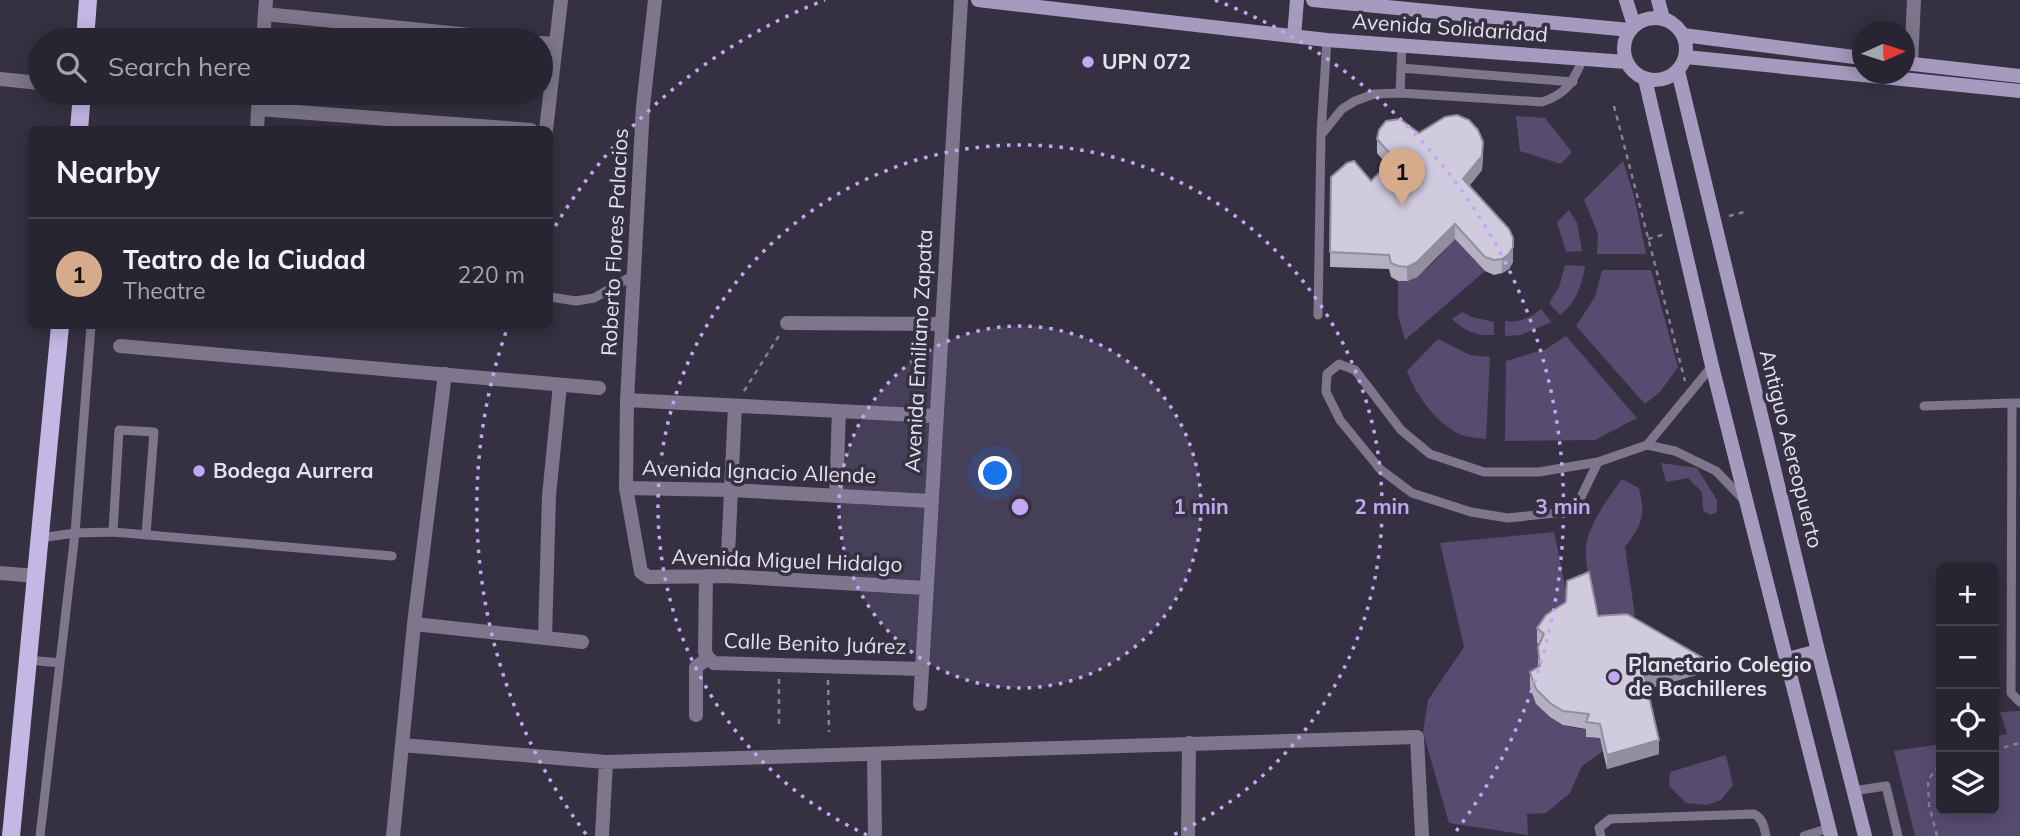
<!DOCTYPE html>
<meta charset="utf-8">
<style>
:root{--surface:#282532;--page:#302d3a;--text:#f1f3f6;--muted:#a5a5ac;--line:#44424d;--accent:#d6ab8b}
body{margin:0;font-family:Mulish,sans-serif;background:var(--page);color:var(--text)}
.controls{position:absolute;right:21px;bottom:21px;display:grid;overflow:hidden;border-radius:10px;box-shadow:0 4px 18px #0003}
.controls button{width:63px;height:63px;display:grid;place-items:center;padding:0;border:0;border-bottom:2px solid var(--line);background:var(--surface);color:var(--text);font:35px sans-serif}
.compass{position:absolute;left:1852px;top:21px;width:63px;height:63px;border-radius:50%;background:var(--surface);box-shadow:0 4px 18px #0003;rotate:87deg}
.you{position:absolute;left:996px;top:474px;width:24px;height:24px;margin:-18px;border:5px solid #fff;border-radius:50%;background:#1a73e8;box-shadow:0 0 0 10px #1a73e833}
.badge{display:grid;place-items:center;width:46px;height:46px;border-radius:50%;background:var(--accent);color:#111;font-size:23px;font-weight:700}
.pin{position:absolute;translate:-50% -58px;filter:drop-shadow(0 2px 4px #0008)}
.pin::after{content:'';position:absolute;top:37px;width:24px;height:21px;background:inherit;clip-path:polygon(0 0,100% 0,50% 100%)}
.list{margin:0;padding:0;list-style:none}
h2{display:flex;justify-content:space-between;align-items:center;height:91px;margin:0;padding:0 28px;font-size:30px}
h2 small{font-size:23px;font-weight:400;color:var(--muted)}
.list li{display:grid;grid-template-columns:46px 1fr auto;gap:21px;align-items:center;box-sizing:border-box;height:112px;padding:0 28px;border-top:2px solid var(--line)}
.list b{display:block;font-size:26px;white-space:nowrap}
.list p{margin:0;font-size:23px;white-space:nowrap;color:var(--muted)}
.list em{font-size:23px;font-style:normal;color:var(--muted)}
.icon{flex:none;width:38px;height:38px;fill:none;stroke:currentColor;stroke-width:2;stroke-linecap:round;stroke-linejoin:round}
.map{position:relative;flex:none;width:2020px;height:836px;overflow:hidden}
.search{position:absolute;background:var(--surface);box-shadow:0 4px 18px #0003;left:28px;top:28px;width:525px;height:77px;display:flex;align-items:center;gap:18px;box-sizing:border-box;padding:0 24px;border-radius:38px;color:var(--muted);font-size:26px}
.panel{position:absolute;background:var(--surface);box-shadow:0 4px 18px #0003;left:28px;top:126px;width:525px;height:203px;border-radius:10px}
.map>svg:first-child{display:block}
.green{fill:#574b6f}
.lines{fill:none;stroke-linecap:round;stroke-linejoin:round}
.path{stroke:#868190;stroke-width:2.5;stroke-dasharray:5 5;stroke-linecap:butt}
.service{stroke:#7d768c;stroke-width:9}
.minor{stroke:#7d768c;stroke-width:14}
.secondary{stroke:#a59bbe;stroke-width:14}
.primary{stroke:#c4b7e4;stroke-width:18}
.wall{fill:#b4afc1}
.shaded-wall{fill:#928e9d}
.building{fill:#d1cbe0;stroke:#928e9d;stroke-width:2}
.ring{fill:none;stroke:#c0a8f3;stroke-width:3.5;stroke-dasharray:3.5 7}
.poi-dot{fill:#c0a8f3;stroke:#363142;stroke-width:2.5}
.labels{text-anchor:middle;stroke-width:7;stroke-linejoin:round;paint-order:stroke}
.street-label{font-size:21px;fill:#e5e2ed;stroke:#363142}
.poi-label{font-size:21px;font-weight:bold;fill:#e5e2ed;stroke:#363142;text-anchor:start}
.centre{fill:#c0a8f3;stroke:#363142;stroke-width:3.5}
.ring-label{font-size:21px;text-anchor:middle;font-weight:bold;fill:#c0a8f3;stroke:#363142;stroke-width:7;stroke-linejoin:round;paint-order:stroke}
</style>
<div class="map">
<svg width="2020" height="836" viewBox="0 0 2020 836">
<rect width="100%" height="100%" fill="#363142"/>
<path class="green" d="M1516,116L1545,118L1572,152L1561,164L1520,151Z
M1623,161L1634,196L1646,254H1597L1598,234L1584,200Z
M1569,210L1577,223L1582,251L1566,252L1557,222Z
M1455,239L1485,271L1405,340L1398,315V281C1421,282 1440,254 1455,239Z
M1565,265L1585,266C1582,286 1576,302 1560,315L1549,303L1559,287Z
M1602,270H1651L1678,367L1660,392L1645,404L1576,326L1595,297Z
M1541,309L1551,322L1521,335L1505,336V321C1518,323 1531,318 1541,309Z
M1462,312L1472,317L1494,322V335C1477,336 1464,331 1452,319Z
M1566,336L1637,418L1595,440L1505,441L1506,361L1546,349Z
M1438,339L1470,355L1490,357L1486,439C1478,438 1467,437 1459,434C1435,422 1416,395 1407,371Z
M1661,463L1697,468L1717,500V512L1710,515L1703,510L1702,492L1688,478L1666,482Z
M1622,479L1639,488C1646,516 1642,525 1625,547L1635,616L1602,623C1596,599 1584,571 1586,547C1587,527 1610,495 1622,479Z
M1554,532L1567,595L1566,617L1544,648L1536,704C1552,719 1566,730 1589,729L1586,737L1600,738L1603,751L1582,766L1570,793L1546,813L1527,814L1528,835L1449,823L1423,732L1428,700L1464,647L1440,543Z
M2020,711V836H1915L1894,751L1941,744V810H1994V736L2007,734L2000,712Z
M1726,755L1733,785L1721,800L1707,805L1686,803L1669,786L1670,772Z"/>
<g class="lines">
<path class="path" d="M1614,106L1685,381
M1729,216L1744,212
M1648,239L1665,234
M744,391L780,334
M779,679V729
M828,680L829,732
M1994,750L2020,743
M1937,836L1929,805L1928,780L1941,763"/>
<path class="service" d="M1401,68L1573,82
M1400,93L1402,45
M1321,133L1327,40
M550,297L576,301L594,298L634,275
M1318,315L1321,135L1342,109L1355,101L1374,94L1400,93L1542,102C1568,93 1572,83 1583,59
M2020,403H2012L2011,693L2020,702
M1924,406L2012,403
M1647,445L1712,366
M1598,462L1581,497L1565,512L1508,518L1471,512L1412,493L1380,469L1340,420L1326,392L1327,374L1339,364L1355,370L1401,430L1430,454L1484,472H1539L1598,462L1647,445L1675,451L1716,471L1744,500
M113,532L119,430L154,432L146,534
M40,538L75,533L113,532L392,556
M28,660L60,663
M1853,791L1886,786L1898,836
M40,836L75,533L91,326
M1601,836L1599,828L1610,819L1754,814C1763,818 1764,827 1766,836
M1804,836L1829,828"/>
<path class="minor" d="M655,0L643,106L627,400L626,488L641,572L648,577L727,576L925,588
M265,14L519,40
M263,40L266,0
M541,43L555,44
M1911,64L1914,0
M0,79L40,83
M258,109L531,130
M257,130L259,93
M546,130L561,0
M787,323L941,324
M120,346L599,388
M627,400L935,416
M626,488L731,490L931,501
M836,496L839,411
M0,573L36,576
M706,576L705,652L708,658
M727,576L735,406
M414,624L582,642
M545,638L549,496L560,385
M708,658L714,663L922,669
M920,704L961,0
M696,715V667L708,658
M402,745L606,762L1417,737L1422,836
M874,754L875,836
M393,836L414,624L445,374
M602,836L606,762
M1188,836L1189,743"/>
<path class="secondary" d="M978,0L1327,40L1626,62
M1313,0L1630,30
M1626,0L1634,25
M1658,0L1663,18
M1624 49a31 31 0 1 1 62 0a31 31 0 1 1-62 0Z
M1683,35L1862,58
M1294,36L1297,0
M1686,57L2020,91
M1904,63L2020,76
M1678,71L1818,651L1865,836
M1645,79L1712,366L1831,836
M1788,659L1818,651"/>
<path class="primary" d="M85,40L88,0
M79,130L82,93
M11,836L60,326"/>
</g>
<path class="wall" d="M1419,133L1483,156L1482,170L1469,186L1513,253V262L1509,269L1502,273L1494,275L1485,271L1455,239L1417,277L1407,281H1398L1391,277L1389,269L1330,267L1331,177L1371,181L1387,165L1377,153V139Z
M1598,616L1703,673L1647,689L1659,754L1607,769L1600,738L1586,737V729L1563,725L1550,717L1536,704L1530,687V672L1538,668V647L1539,644L1537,643V628Z"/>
<path class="shaded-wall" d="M1483,142L1482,170L1463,194V179Z
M1455,224V239L1417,277L1407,281V267Z
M1513,238V262L1509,269L1502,273V259Z
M1703,658V673L1644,690V675Z
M1659,740V754L1607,769V755Z"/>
<path class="building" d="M1457,115L1469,120L1478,130L1483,142L1482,156L1463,179L1509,229L1513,238V247L1509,254L1502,259L1494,260L1485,257L1455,224L1417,262L1407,267L1398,266L1391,263L1389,255L1330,252L1331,177L1347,163L1354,161L1371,181L1394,158L1377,139L1379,130L1386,121L1400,119L1419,133L1445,117Z
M1589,572L1598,616L1627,614L1703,658L1644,675L1659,740L1607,755L1600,724L1586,722L1589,714L1563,711L1550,703L1536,689L1530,672L1540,666L1538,647L1544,634L1537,628L1546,615L1566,602L1567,581Z"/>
<circle cx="1020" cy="507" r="181" fill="#c0a8f3" fill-opacity=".12"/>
<g class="ring">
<circle cx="1020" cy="507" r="181"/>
<path d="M867 835A362 362 0 1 1 1173 835"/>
<path d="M586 834A543 543 0 0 1 508 326M550 235A543 543 0 0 1 825 0M1215 0A543 543 0 0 1 1454 834"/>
</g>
<g class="poi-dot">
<circle cx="1088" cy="62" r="7"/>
<circle cx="199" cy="471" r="7"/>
<circle cx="1614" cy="677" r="7"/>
</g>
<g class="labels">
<g class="street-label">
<text transform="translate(1450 28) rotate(4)" y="7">Avenida Solidaridad</text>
<text transform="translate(615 242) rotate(-87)" y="7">Roberto Flores Palacios</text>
<text transform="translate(919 351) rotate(-87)" y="7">Avenida Emiliano Zapata</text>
<text transform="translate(1791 449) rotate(76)" y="7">Antiguo Aereopuerto</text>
<text transform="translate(759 472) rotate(2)" y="7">Avenida Ignacio Allende</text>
<text transform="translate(787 561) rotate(2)" y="7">Avenida Miguel Hidalgo</text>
<text transform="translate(815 644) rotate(2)" y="7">Calle Benito Juárez</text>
</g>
<g class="poi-label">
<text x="1102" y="69">UPN 072</text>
<text x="213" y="478">Bodega Aurrera</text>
<text x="1628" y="672">Planetario Colegio<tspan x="1628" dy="24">de Bachilleres</tspan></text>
</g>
</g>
<circle cx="1020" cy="507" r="10" class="centre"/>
<g class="ring-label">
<text x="1201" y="514">1 min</text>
<text x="1382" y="514">2 min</text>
<text x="1563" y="514">3 min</text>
</g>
</svg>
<div class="controls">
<button>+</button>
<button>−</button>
<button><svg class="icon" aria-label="locate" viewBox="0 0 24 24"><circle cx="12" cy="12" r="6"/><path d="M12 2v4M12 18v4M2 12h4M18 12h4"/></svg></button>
<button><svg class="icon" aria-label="layers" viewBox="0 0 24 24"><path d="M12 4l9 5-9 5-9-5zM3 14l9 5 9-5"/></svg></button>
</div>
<svg class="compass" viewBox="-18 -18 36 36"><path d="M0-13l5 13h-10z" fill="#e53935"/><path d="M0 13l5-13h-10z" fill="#a5a5ac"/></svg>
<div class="you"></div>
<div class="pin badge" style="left:1402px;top:206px">1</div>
<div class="search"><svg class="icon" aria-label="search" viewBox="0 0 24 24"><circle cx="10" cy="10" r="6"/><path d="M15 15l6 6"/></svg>Search here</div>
<section class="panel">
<h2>Nearby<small></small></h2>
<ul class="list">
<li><span class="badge">1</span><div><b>Teatro de la Ciudad</b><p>Theatre</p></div><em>220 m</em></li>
</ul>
</section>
</div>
